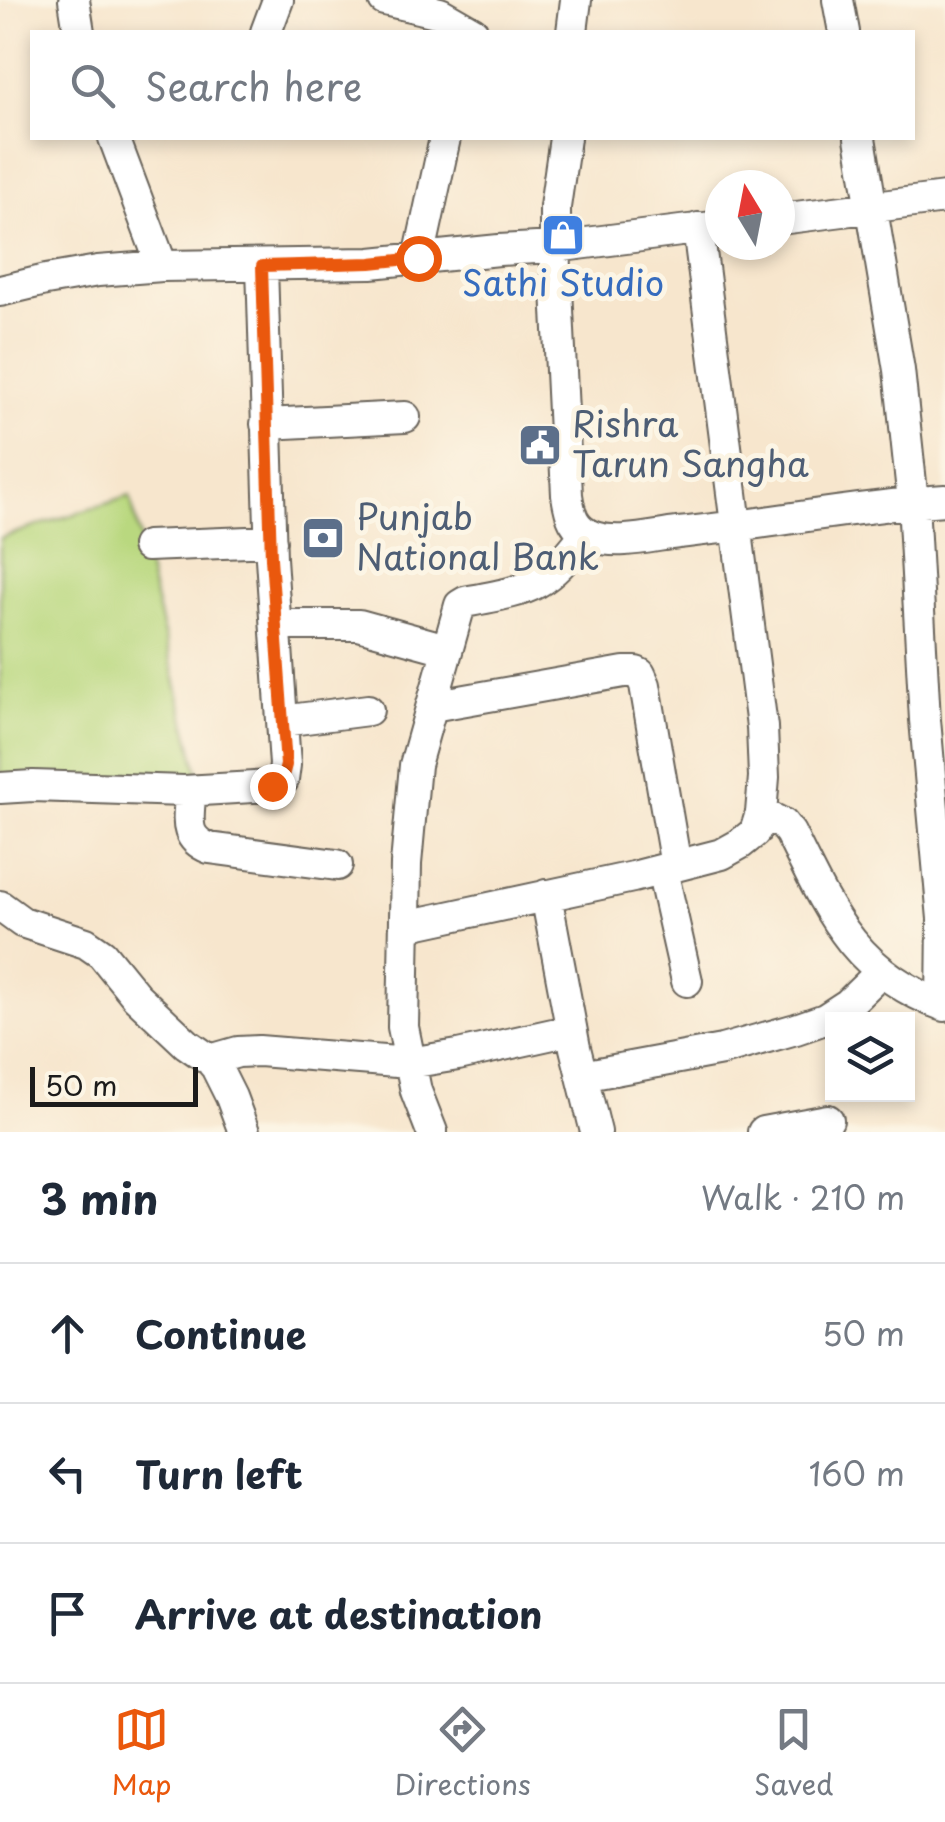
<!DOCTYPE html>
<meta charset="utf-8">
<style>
:root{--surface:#fff;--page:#f2f2f3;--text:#1f2937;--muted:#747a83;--line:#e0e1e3;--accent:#ea580c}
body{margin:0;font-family:"Playpen Sans",sans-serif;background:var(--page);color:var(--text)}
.controls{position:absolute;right:30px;bottom:30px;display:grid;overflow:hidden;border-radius:0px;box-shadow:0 5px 15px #0003}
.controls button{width:90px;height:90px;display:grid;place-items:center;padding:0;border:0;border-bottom:2px solid var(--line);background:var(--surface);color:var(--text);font:50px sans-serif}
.compass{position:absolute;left:705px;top:170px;width:90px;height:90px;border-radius:50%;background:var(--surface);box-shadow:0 5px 15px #0003;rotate:350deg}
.scale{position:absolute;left:30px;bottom:25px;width:168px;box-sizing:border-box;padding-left:10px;border:5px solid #1c1c1c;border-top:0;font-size:28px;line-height:35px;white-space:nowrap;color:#1c1c1c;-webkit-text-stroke:8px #fcf5e5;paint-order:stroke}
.stop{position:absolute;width:30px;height:30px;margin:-22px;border:8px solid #ea580c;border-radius:50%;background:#fff}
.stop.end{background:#ea580c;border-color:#fff;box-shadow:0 2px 10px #0008}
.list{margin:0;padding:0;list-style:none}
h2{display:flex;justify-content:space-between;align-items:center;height:130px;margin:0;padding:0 40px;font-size:42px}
h2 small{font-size:32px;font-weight:400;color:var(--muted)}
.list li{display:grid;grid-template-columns:65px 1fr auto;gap:30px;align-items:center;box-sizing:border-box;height:140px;padding:0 40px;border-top:2px solid var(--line)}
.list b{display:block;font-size:38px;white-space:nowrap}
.list em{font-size:32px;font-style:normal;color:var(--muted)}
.icon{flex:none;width:55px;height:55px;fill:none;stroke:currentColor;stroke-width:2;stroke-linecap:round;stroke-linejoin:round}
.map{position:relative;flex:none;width:945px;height:1132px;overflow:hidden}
.search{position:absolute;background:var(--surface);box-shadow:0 5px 15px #0003;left:30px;right:30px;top:30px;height:110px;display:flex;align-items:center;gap:25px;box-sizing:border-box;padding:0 35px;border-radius:0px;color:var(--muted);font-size:38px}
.sheet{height:550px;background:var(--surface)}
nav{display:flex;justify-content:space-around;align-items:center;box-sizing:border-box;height:140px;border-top:2px solid var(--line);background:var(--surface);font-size:28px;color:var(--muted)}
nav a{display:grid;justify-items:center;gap:5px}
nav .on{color:var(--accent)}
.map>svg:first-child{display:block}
.park{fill:#b9d87f;stroke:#6a7a4e;stroke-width:2.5}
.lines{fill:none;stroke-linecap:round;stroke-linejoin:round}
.minor-casing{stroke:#69635a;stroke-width:34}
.minor{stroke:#fff;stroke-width:30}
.route{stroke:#ea580c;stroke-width:12}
.labels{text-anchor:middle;stroke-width:10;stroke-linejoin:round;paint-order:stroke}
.shop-label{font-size:35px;fill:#366cbe;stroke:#fcf5e5}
.service-label{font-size:35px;fill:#4e5e75;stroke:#fcf5e5;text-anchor:start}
</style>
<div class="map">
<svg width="945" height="1132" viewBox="0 0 945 1132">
<rect width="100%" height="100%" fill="#fcf5e5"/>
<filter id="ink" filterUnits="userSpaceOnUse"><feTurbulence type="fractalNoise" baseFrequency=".01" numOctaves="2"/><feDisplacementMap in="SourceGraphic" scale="20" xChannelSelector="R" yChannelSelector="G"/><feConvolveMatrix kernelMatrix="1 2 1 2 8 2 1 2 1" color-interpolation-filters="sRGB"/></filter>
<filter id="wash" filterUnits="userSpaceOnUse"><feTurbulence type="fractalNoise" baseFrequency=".0048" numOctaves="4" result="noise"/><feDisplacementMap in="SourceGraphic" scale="40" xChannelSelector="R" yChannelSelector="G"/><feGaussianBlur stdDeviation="2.25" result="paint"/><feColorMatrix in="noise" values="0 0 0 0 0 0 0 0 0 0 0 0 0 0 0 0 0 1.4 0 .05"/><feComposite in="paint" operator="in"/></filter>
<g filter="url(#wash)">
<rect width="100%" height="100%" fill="#f7e6cd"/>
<path class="park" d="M130,496L200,781L0,779V538Z"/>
</g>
<g filter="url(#ink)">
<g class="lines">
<g class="minor-casing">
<path id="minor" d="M74,0L79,32
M384,0L440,13L473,32
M838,0L844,32
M266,32L278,0
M572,32L576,0
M114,138L162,266
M565,138L555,207V247L567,495C570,515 573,529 594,537C619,545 652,536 678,533C767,524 856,506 945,500
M860,138L899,370L913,502L925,720L943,919L942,1005
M780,219L945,198
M419,258L445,138
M0,291L46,280L98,271L162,266L371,263L499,250L555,247L720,226
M266,424L405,417
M147,546L271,541
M276,625H359L446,649
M432,706L624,672H636L640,674L645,685L676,866
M282,721L368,710
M0,788L33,786L184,791L271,786L283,780L285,765L271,558L262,266
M190,791C190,817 181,837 209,848L337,865
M761,813L783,824L790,833C830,914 855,973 945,1006
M662,870L687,981
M546,895L575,1048L596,1132
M0,906L22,922L86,943L102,954L136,996L187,1044L210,1060L216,1067L231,1097L244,1132
M406,926L633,877L722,854L740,844L755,832L761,813L764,777L762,727L698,228
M210,1060L238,1052L259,1051L409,1063L458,1055L571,1030
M582,1076L722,1050L796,1029L825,1019L848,1004L880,973
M432,1132L416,1091L403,1027L406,864L415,765L460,605L465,602C533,589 543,589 586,533
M763,1132L828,1120"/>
</g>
<use href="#minor" class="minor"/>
</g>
</g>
<g class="lines" filter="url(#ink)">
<path class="route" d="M272,786L282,780L286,765L271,558L262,266L371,263L418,258"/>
</g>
<defs>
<g id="shop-square" transform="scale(2.25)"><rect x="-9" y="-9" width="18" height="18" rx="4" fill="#3f7fe0" stroke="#fcf5e5"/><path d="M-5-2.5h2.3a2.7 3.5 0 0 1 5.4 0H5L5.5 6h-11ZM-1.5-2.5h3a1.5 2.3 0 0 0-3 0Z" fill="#fff"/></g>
<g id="civic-square" transform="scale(2.25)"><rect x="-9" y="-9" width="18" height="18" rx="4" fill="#5c6f8a" stroke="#fcf5e5"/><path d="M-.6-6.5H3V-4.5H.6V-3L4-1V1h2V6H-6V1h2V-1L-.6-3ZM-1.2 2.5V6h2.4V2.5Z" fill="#fff"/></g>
<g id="bank-square" transform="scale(2.25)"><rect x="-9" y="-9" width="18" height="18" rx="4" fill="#5c6f8a" stroke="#fcf5e5"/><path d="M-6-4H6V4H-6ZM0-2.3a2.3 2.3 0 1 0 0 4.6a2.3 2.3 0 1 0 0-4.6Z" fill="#fff"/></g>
</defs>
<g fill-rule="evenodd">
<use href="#shop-square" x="563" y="235"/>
<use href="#civic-square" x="540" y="445"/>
<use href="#bank-square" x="323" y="538"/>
</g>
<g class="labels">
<g class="shop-label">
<text x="563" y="296">Sathi Studio</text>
</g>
<g class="service-label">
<text x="572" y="437">Rishra<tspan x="572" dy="40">Tarun Sangha</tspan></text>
<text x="356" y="530">Punjab<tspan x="356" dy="40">National Bank</tspan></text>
</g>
</g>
</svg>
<div class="controls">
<button><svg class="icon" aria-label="layers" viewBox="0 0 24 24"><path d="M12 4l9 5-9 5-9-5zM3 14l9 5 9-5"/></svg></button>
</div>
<svg class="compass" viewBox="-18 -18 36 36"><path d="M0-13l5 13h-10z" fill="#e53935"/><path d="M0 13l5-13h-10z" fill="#747a83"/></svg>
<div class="scale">50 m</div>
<div class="stop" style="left:418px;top:258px"></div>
<div class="stop end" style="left:272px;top:786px"></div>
<div class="search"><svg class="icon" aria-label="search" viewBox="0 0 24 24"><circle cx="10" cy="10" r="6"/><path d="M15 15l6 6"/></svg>Search here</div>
</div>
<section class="sheet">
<h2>3 min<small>Walk · 210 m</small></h2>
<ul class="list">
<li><svg class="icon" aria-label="ahead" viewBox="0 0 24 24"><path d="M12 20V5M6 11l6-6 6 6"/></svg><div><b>Continue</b></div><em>50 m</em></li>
<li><svg class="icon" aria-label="left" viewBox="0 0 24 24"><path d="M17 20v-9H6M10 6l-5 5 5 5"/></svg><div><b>Turn left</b></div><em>160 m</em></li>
<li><svg class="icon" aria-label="arrive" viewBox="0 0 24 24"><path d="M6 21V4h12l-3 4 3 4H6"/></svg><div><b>Arrive at destination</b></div></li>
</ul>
</section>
<nav>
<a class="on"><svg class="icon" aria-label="map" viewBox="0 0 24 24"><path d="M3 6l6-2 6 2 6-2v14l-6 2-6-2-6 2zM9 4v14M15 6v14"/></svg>Map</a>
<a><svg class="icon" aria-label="directions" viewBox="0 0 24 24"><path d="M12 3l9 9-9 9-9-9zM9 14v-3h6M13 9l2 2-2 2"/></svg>Directions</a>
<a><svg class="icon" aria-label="saved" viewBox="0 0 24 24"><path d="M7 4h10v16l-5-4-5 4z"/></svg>Saved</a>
</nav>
